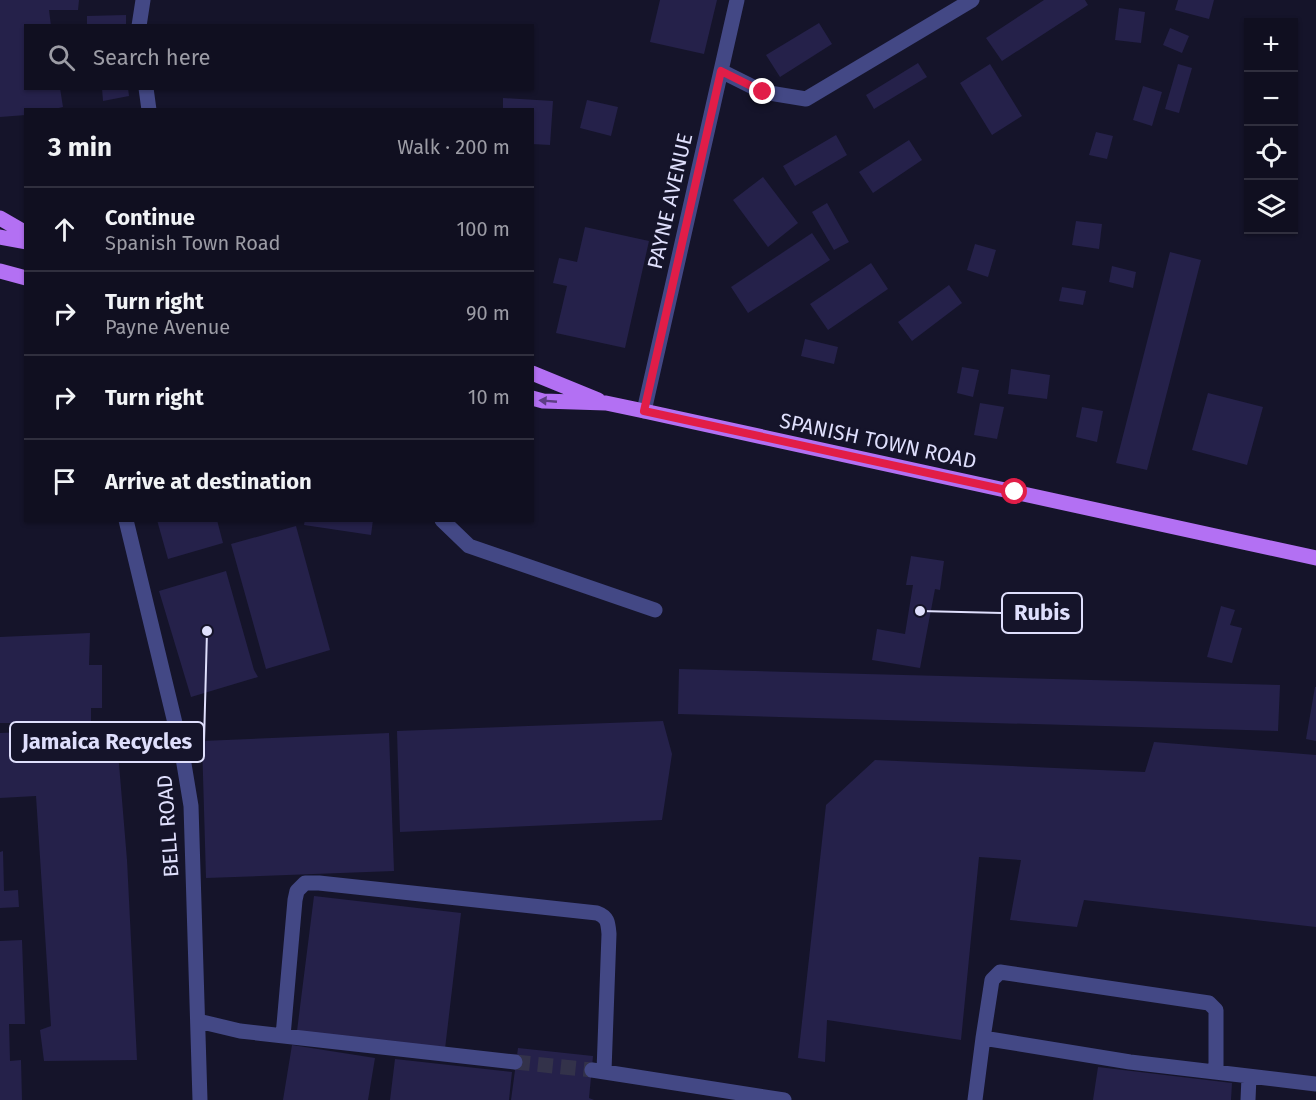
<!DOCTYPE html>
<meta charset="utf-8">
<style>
:root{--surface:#100f20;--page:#191829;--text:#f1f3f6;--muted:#9c9ca5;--line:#302f3e}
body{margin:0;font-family:"Fira Sans",sans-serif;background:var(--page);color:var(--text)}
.controls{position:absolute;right:18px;top:18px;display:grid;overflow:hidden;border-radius:0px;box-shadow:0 2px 4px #0004}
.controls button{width:54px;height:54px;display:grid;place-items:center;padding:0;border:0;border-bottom:2px solid var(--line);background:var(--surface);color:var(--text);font:30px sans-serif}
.stop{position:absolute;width:18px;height:18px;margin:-14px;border:4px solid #e11d48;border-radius:50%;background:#fff}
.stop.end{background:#e11d48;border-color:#fff;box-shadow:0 2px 6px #0008}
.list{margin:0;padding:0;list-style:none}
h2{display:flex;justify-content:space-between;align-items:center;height:78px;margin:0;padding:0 24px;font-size:26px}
h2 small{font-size:20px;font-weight:400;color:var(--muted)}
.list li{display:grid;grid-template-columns:39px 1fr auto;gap:18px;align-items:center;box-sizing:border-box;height:84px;padding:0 24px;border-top:2px solid var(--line)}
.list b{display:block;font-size:22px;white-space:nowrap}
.list p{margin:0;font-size:20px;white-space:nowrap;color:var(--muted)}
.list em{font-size:20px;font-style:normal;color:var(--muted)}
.icon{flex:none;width:33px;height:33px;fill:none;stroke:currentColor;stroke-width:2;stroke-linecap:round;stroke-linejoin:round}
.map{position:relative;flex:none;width:1316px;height:1100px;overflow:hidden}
.search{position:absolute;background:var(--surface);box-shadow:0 2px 4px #0004;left:24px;top:24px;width:510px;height:66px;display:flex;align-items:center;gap:15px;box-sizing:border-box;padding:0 21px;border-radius:0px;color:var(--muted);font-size:22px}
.panel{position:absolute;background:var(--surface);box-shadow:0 2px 4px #0004;left:24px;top:108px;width:510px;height:414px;border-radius:0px}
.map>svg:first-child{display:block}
.building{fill:#25214a}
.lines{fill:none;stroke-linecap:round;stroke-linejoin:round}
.minor-tunnel{stroke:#33324a;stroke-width:15;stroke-dasharray:15 8;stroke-linecap:butt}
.minor{stroke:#434885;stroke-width:15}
.major{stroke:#b370f3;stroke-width:15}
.oneway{fill:#5c3d84}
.route{stroke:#e11d48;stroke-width:8}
.labels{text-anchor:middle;stroke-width:5;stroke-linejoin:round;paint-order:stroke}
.street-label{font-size:21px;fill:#dfdffc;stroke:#15142a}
.leader{fill:none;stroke:#dfdffc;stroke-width:2}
.callout-dot{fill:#dfdffc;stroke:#15142a;stroke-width:2}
.callout{fill:#15142a;stroke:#dfdffc;stroke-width:2}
.callout-label{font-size:22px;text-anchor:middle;font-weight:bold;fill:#dfdffc}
</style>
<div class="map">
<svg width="1316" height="1100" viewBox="0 0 1316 1100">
<rect width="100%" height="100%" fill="#15142a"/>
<path class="building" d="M0,0H79L78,10H49L51,26H26V88H60L63,107L50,110H26V115L0,117Z
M660,0H717L704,54L650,42Z
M1044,0H1085L1088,5L1002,61L986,38Z
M1178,0H1214L1209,19L1175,10Z
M1119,8L1145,12L1141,43L1115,40Z
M126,15V26H87V16Z
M819,23L832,44L780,77L766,55Z
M1170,28L1189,36L1182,53L1163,45Z
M918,63L927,77L874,109L866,95Z
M990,64L1022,116L992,135L960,83Z
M1178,64L1192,68L1179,113L1165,109Z
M1143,86L1162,92L1152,126L1133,120Z
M102,88H128L129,96L103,101Z
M503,98L553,101L550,145L532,144V110H503Z
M587,100L618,107L611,136L580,128Z
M1096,132L1113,136L1107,159L1089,155Z
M836,135L847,155L795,186L783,166Z
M909,140L922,160L873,193L859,172Z
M763,177L798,223L768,247L733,200Z
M827,203L849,242L834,250L812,212Z
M1076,221L1102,224L1099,249L1072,245Z
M585,227L649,241L625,348L556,333L567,286L553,283L559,258L577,262Z
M812,233L830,260L748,313L731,287Z
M975,244L996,250L988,277L967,270Z
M1170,252L1201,260L1147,470L1116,463Z
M871,263L888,289L828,330L810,304Z
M1112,266L1136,272L1133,288L1109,282Z
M949,285L962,303L912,341L898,322Z
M1062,287L1086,291L1083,305L1059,301Z
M805,339L838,347L834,364L801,356Z
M962,367L979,370L973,397L957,393Z
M1011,369L1050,375L1047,399L1008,394Z
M1208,393L1263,407L1247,465L1192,450Z
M980,403L1004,407L997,439L974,435Z
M1082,407L1103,411L1097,442L1076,437Z
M157,520H217L223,543L168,559Z
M305,520H373L371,535L304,525Z
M296,526L330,650L266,669L231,544Z
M911,556L944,561L940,590L935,589L920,668L872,660L877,629L905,634L913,585H906Z
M226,571L254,670L258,677L191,697L159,591Z
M1221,606L1235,610L1230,625L1242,628L1232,663L1207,657Z
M90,633L89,665H102V708H91V723H0V637Z
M679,669L1280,685L1278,731L678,714Z
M1315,687H1316V741L1306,739Z
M663,721L672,754L662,820L400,832L397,731Z
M116,728L127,860L137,1060L44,1061L40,1030L51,1026L36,796L0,798V733Z
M389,733L394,871L206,878L202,741Z
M1154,742L1316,755V927L1084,900L1077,927L1010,920L1021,860L979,857L961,1040L827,1020L825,1062L798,1058L826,805L875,760L1145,772Z
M3,851L4,891L18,890L19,907L0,908V852Z
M314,896L461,913L445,1049L297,1031Z
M22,940L25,1024H9L10,1061L21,1060L22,1100H0V941Z
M292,1045L375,1058L368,1100H283Z
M518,1048L593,1056L589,1098L594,1100H511Z
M395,1059L512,1072L509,1100H390Z
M1098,1067L1232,1083L1231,1100H1093Z"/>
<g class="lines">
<path class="minor-tunnel" d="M515,1062L592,1070"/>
<path class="minor" d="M139,26L143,0
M721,71L763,92L806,99L972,0
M146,88L149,110
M644,411L737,0
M126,520L182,752L191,806L200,1100
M442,520L469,546L655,610
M198,1021L240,1031L515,1062
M283,1036L295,900L297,891L305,883H319L597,913C608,917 608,923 609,934L604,1071
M983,1038L992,980L1000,972L1209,1003L1216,1010V1072
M592,1070L784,1100
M975,1100L983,1038L1130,1062L1316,1084
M1248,1100L1249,1077"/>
<path class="major" d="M0,218L26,233
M0,237L26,242
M0,271L26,278
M532,373L598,400
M532,398L543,401L606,403L644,411L1316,558"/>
</g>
<defs><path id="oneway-solid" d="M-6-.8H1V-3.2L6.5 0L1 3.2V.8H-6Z" transform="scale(1.5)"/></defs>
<use class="oneway" href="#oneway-solid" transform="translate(548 401) rotate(-175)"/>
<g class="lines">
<path class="route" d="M763,92L721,71L644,411L1015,492"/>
</g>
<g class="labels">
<g class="street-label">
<text transform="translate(670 201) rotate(-77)" y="7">PAYNE AVENUE</text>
<text transform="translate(878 441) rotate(12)" y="7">SPANISH TOWN ROAD</text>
<text transform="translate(168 826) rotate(-94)" y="7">BELL ROAD</text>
</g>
</g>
<path class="leader" d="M920 611L1002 613M207 631L204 742"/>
<g class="callout-dot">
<circle cx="920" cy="611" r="6"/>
<circle cx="207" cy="631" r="6"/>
</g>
<g class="callout">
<rect x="1002" y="593" width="80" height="40" rx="6"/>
<rect x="10" y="722" width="194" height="40" rx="6"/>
</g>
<g class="callout-label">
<text x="1042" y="620">Rubis</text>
<text x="107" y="749">Jamaica Recycles</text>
</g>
</svg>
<div class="controls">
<button>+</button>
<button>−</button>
<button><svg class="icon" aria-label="locate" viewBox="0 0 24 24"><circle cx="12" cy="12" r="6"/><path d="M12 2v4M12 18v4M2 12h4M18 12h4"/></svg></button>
<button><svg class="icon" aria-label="layers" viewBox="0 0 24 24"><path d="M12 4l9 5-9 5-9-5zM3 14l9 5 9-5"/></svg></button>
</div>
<div class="stop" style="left:1015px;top:492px"></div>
<div class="stop end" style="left:763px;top:92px"></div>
<div class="search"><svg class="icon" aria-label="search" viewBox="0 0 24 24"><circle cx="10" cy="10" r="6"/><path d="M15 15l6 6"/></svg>Search here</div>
<section class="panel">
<h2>3 min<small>Walk · 200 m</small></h2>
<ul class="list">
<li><svg class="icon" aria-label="ahead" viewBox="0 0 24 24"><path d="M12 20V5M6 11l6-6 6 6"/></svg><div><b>Continue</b><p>Spanish Town Road</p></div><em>100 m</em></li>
<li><svg class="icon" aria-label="right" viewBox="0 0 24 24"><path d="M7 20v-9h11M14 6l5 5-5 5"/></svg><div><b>Turn right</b><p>Payne Avenue</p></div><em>90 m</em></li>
<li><svg class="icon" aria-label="right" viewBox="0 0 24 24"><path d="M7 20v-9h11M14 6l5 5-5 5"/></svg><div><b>Turn right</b></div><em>10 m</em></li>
<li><svg class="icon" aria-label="arrive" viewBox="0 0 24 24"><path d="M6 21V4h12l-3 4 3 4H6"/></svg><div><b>Arrive at destination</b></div></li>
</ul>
</section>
</div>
